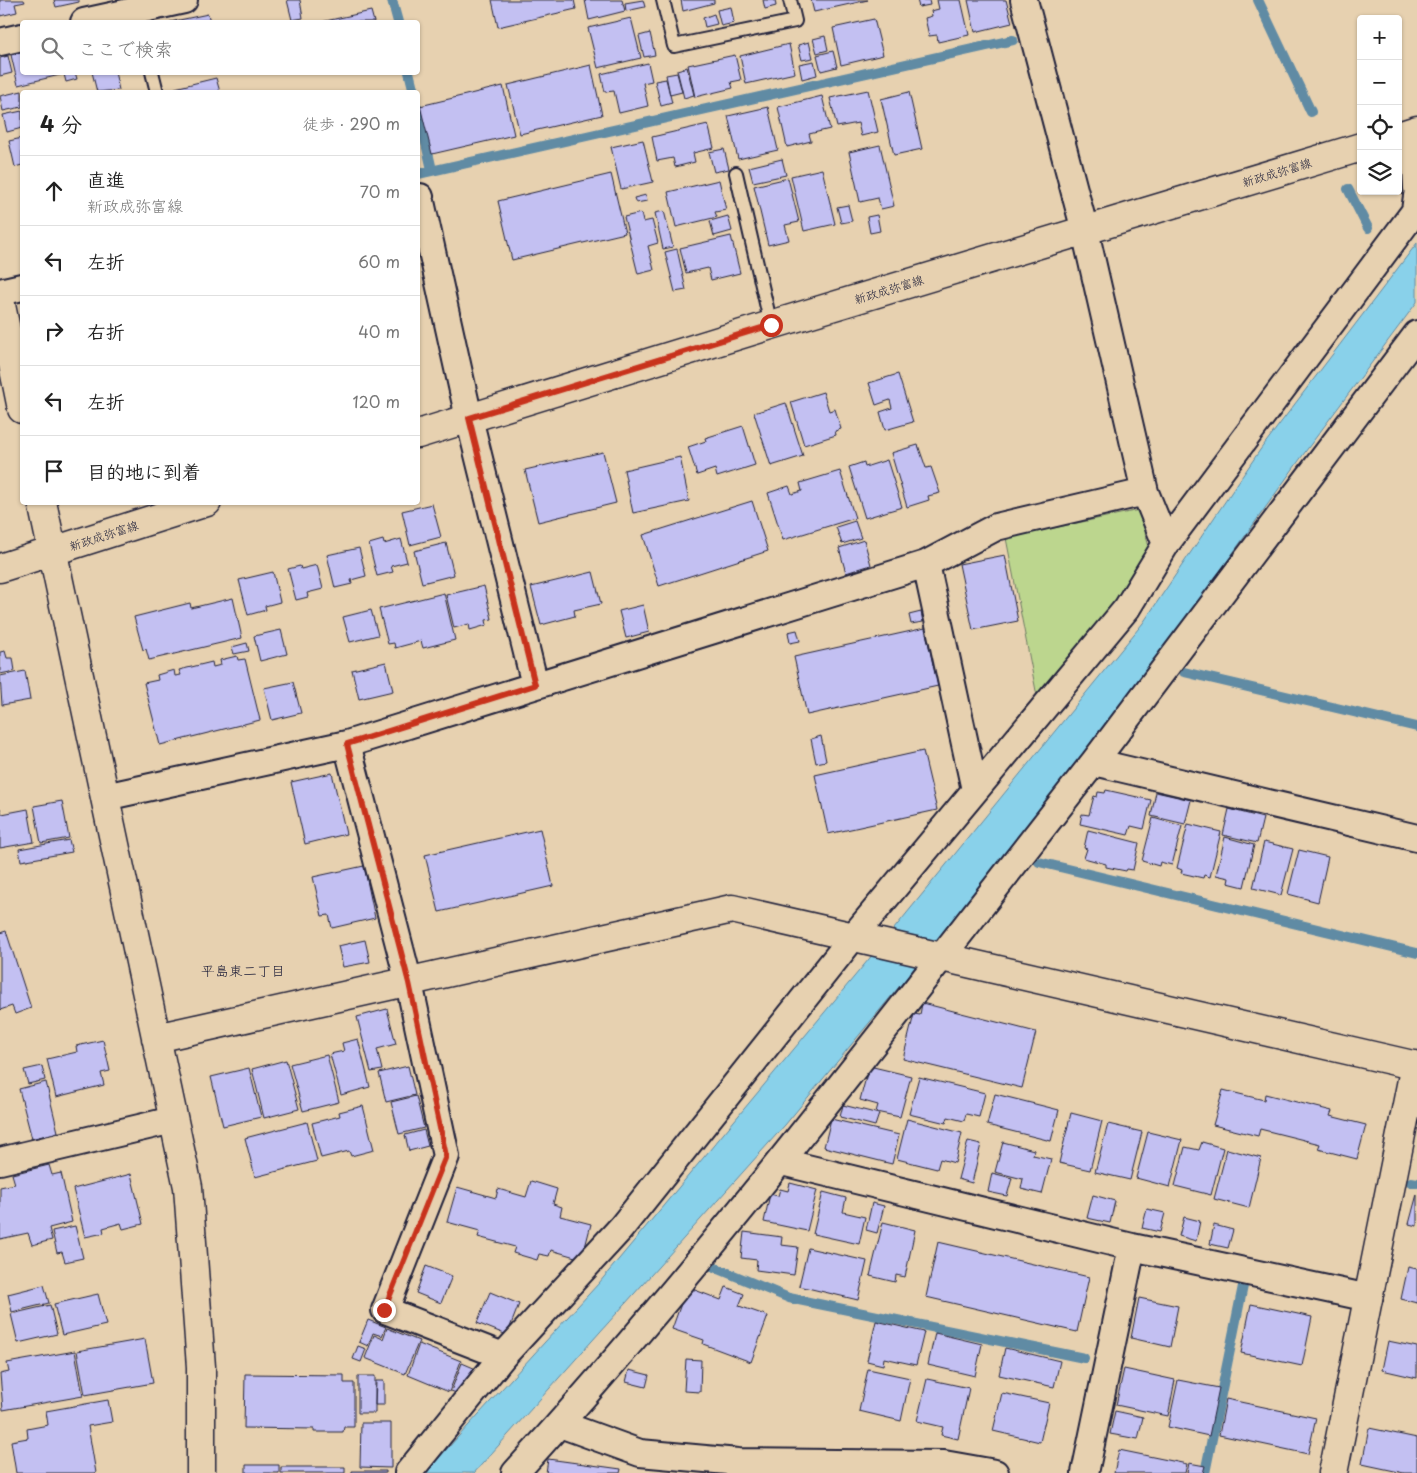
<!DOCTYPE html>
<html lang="ja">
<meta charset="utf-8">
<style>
:root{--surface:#fff;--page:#f6f6f6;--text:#222;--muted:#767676;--line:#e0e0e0}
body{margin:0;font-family:"Playpen Sans","Klee One",sans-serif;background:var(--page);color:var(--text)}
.controls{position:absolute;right:15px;top:15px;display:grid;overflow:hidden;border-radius:5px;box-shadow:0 1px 4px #0004}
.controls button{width:45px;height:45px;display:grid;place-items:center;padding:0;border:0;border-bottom:1px solid var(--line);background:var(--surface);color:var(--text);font:25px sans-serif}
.stop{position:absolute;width:15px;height:15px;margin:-11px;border:4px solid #c8321e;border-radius:50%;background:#fff}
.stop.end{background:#c8321e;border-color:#fff;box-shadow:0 1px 5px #0008}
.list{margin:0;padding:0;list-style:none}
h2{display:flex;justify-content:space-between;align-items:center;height:65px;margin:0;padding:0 20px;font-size:21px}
h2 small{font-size:16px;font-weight:400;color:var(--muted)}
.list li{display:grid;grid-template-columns:32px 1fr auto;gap:15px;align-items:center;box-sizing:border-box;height:70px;padding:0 20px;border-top:1px solid var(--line)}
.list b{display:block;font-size:19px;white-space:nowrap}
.list p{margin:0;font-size:16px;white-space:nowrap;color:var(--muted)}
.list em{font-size:16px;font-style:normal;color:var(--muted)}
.icon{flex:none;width:28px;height:28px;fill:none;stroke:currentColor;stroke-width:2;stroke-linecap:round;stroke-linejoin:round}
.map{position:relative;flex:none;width:1417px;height:1473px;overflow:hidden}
.search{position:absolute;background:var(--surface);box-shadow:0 1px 4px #0004;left:20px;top:20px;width:400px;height:55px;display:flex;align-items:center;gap:12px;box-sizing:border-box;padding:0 18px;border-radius:5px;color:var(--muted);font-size:19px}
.panel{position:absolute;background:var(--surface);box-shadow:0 1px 4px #0004;left:20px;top:90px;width:400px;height:415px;border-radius:5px}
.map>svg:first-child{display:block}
.green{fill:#bcd68e;stroke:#6f7c64}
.water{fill:#89d1ea;stroke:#608ba4}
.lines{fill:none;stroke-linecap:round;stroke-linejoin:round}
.stream{stroke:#608ba4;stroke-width:10}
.building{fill:#c3c0f2;stroke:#22223b}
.service-casing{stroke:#22223b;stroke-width:16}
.minor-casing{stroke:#22223b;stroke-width:30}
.tertiary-casing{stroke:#22223b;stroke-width:31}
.secondary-casing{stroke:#22223b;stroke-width:31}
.service{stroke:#e7d1b0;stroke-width:12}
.minor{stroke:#e7d1b0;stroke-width:26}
.tertiary{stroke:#e7d1b0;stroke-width:28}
.secondary{stroke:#e7d1b0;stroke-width:28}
.route{stroke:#c8321e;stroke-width:6}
.labels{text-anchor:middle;stroke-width:4;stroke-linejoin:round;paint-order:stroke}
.street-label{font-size:12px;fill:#22223b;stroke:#e7d1b0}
.neighbourhood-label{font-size:14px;fill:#22223b;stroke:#e7d1b0}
</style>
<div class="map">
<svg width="1417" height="1473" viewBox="0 0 1417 1473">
<rect width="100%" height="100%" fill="#e7d1b0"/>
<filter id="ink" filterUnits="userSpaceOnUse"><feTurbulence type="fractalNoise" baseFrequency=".02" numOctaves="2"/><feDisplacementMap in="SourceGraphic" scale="10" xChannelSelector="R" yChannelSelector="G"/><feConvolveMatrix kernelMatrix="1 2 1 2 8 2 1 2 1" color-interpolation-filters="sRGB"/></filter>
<g filter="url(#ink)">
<path class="green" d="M1139,510L1149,547L1101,627L1037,696L1006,538Z"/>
<path class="water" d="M1417,243V302L1308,448L1165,648L931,948L785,1125L474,1473H425L599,1283L889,935L1143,623L1260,450Z"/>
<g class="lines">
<path class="stream" d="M392,0L398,22
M1258,0L1311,112
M409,72L414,92
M418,108L432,170
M418,174L1013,40
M1348,189L1368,228
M1184,672L1417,727
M1039,862L1417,953
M1411,1182L1417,1183
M709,1265L789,1298L1084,1358
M1205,1473L1243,1286"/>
</g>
<path class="building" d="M0,0H24L25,2L15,4L17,12L0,16Z
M54,0H79V2L56,7Z
M287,0H300L303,18L292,20Z
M492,0H574L576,9L498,27Z
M585,0H622L625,11L589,20Z
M643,0L645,7L626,11L625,3Z
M681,0H714V3L683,11Z
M763,0H775L776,6L765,9Z
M811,0H868L814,12Z
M917,0H929L930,5L919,7Z
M937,0H961L969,35L938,42L937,35L929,36L925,18L932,16L931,11L939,9Z
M968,0H1006L1012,23L975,32Z
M731,7L734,23L721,26L717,10Z
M371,11L374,22H321Z
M208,14L210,22H170Z
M714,14L717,24L705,27L703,18Z
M631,18L641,58L598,68L588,28Z
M874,19L883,55L841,65L833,28Z
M650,33L655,55L644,57L639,36Z
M825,36L828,50L817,53L813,39Z
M809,42L813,58L802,60L798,45Z
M789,44L795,73L746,84L740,56Z
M833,51L837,67L821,71L817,55Z
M22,52V72H75L77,79L66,82L64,74L18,85L11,55Z
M735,55L741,80L731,82L733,88L695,97L688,65Z
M8,56L12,73L0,76V58Z
M814,61L817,75L802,79L799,64Z
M648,63L652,81L643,83L648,106L619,113L614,91L605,92L601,74Z
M591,65L602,115L520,134L508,85Z
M687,67L694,95L684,98L677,70Z
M92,72H115L119,90L97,92Z
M677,73L682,92L670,95L666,75Z
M216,78L220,92H177L175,88Z
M666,79L672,103L661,106L655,81Z
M503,86L514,135L432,154L420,106Z
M868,90L878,132L861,136L858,123L837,127L830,98Z
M22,91V107L3,111L0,96Z
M909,92L922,149L894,155L881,99Z
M822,96L830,129L809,134L811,141L787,147L778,107Z
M768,107L778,150L738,159L728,116Z
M22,111V128L7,132L3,115Z
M708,124L714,148L693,153L695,162L675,167L673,158L657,161L652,137Z
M22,138V165L15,167L9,141Z
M643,140L653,182L621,189L611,147Z
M880,145L894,206L881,209L878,198L860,202L849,152Z
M724,149L729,169L714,172L709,152Z
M782,159L786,175L753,182L749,167Z
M822,169L835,224L804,231L791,176Z
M611,174L625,233L512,260L498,201Z
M788,178L799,222L785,225L789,240L768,245L754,186Z
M719,180L726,210L715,212L717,217L676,227L668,192Z
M646,195L647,201L636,203L634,198Z
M848,205L852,221L841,223L837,207Z
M664,211L673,247L663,249L655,213Z
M641,213L643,222L652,220L658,243L648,246L654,270L638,274L624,217Z
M877,215L880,231L870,233L867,217Z
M728,216L732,231L714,236L710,221Z
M731,236L740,273L711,280L708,268L686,273L680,248Z
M677,249L686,290L675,292L665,252Z
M898,374L913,422L885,430L880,412L892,408L890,400L876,405L869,383Z
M823,392L829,411L835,409L841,429L835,431L836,435L804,445L791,402Z
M786,403L803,456L771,466L754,413Z
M743,426L755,465L717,477L715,469L697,475L688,447L706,441L705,438Z
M918,445L926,468L931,467L940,493L928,496L929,500L907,507L891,453Z
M603,452L616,503L538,522L525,470Z
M680,457L689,501L633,513L624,470Z
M887,460L902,507L865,518L849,467L864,462L865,467Z
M840,471L855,518L783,540L768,493L789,486L792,494L802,491L800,483Z
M752,501L768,551L659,586L643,535Z
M432,504L441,537L410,545L402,511Z
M855,521L861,538L842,544L836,527Z
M401,539L407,562L391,566L393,572L377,576L369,544L383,540L384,544Z
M864,540L871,565L846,573L839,548Z
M446,543L454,575L422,583L414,551Z
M359,548L366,576L351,580L352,584L335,588L327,555Z
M1005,555L1018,621L973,630L959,564Z
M317,565L323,589L307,593L308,597L296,600L288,569L300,566L301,569Z
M273,572L280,602L265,606L266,610L248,615L239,580Z
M593,572L601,604L574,610L575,616L541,625L531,587Z
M484,586L492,619L486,620L487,625L470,630L469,624L454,628L446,595Z
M444,593L455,640L423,648L421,641L395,648L394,643L388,644L379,609Z
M233,598L242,638L149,660L146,649L143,650L134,617L190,603L191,608Z
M643,605L649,632L626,638L619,611Z
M371,610L378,635L350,642L343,617Z
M921,612L923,622L911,624L909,615Z
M925,628L938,686L807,715L794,657Z
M281,630L287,654L260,661L254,636Z
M797,630L800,641L790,643L788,632Z
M247,643L249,651L234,654L232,647Z
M5,651L7,658H13L15,671L0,674V652Z
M237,656L238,660L245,659L260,720L160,745L144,683L158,680L157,675L174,670L175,676L181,675L179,670L212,662L213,667L221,665L220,660Z
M386,662L393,691L359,699L352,670Z
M25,671L30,700L2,705L0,676Z
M293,682L301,713L272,720L264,688Z
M821,736L826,761L816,763L811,739Z
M923,751L937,810L828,834L815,775Z
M332,773L346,834L305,844L291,782Z
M1106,790L1151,800L1144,829L1131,826L1128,835L1080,824L1082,814L1089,815L1094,796L1097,797L1098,792L1105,793Z
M1156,792L1191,800L1185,824L1151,816Z
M62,801L69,838L41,843L34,806Z
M0,808L2,814L28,809L34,842L0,848Z
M1229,809L1263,818L1257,843L1223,835Z
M1153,818L1182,826L1172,865L1160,862L1159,866L1142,861Z
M1188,824L1221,832L1210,877L1204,875L1203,878L1181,873L1182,870L1177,868Z
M540,829L553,886L439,912L425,855Z
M1088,830L1139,843L1133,870L1127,869L1126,871L1106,867V864L1084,858L1087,849L1084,848Z
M1225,837L1254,845L1244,887L1228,883L1229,878L1216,875Z
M69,840L72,852L21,861L19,849Z
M1264,842L1293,849L1281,895L1253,888Z
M1299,850L1328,857L1318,902L1288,894Z
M364,866L375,918L332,928L329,915L322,916L313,877Z
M6,931L31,1008L15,1014L12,1006L0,1010V933Z
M365,940L370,962L343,967L338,946Z
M922,1003L1036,1032L1022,1088L903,1059L914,1014L920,1015Z
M387,1009L396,1044L377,1049L382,1070L371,1072L357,1017Z
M358,1039L370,1087L341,1095L330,1054L344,1051L342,1043Z
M103,1040L110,1071L101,1073L104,1085L56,1097L47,1059L77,1052L76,1046Z
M327,1055L339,1102L303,1111L290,1064Z
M286,1060L299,1109L264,1118L252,1069Z
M42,1066L45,1080L28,1084L24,1070Z
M408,1066L415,1095L386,1102L379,1073Z
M869,1066L911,1076L900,1117L876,1112L878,1105L860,1100Z
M249,1068L261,1117L223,1126L211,1077Z
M919,1077L985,1093L979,1117L966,1114L964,1121L948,1117L946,1123L909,1114Z
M46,1082L58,1132L32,1139L19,1089Z
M1223,1090L1264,1100L1265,1094L1332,1111L1330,1116L1366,1125L1357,1159L1318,1149L1320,1144L1260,1129L1258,1136L1213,1125Z
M995,1094L1059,1110L1051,1141L987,1125Z
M416,1096L424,1128L399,1134L391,1102Z
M843,1105L879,1114L875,1126L840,1117Z
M363,1106L374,1150L351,1156L349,1151L321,1158L312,1123L340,1116L339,1112Z
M1071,1113L1102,1121L1090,1170L1059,1163Z
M831,1119L899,1135L892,1164L824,1147Z
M907,1119L962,1133L955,1163L940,1159L937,1169L897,1159Z
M307,1122L317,1161L255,1177L245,1138Z
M1108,1124L1142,1132L1130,1180L1095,1172Z
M424,1130L428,1146L409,1151L405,1135Z
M1148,1132L1182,1140L1170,1187L1136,1178Z
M968,1141L981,1144L972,1183L958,1179Z
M1003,1142L1034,1150L1033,1155L1051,1159L1042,1194L1021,1189L1023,1179L995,1172Z
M1202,1142L1223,1148L1211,1195L1175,1186L1185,1147L1199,1150Z
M1227,1149L1261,1158L1249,1208L1214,1199Z
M49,1165L52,1175L61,1173L72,1222L49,1228L52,1240L32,1245L28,1233L0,1239V1187L15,1184L12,1174Z
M992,1173L1012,1178L1007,1196L988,1192Z
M131,1174L143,1224L123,1229L121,1223L103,1228L104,1233L85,1237L73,1189Z
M531,1181L557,1189L553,1204L562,1207L560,1216L591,1224L582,1259L551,1250L549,1256L539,1254L537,1260L513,1253L515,1247L478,1237L480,1231L447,1222L457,1187L496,1198L498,1189L526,1197Z
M790,1183L817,1190L807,1231L764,1222L770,1194L778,1196L780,1189L788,1191Z
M823,1192L846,1198L843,1212L865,1217L859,1244L813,1234Z
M1417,1194V1226L1409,1224Z
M1093,1195L1115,1201L1110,1223L1087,1218Z
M872,1203L884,1206L877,1233L866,1230Z
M1147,1209L1165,1213L1160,1232L1142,1228Z
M1184,1217L1200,1221L1196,1241L1179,1236Z
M883,1222L915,1230L905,1277L896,1275L895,1282L870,1276Z
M1214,1225L1233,1230L1228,1248L1210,1244Z
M75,1226L83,1258L65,1262L62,1252L57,1253L52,1231Z
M744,1232L782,1237L781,1245L798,1247L794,1275L756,1270L757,1260L741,1258Z
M938,1242L1089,1277L1077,1332L926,1297Z
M808,1248L867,1261L858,1300L799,1286Z
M426,1266L452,1276L441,1303L416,1293Z
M1408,1267L1417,1269V1303L1401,1299Z
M44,1285L49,1303L12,1312L8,1294Z
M687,1287L721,1300L726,1287L744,1294L739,1306L768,1316L751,1362L703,1344L704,1340L672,1329Z
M490,1292L519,1304L507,1335L477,1323Z
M98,1294L106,1325L62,1335L54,1304Z
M1139,1298L1178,1306L1170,1347L1131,1338Z
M1251,1304L1312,1317L1302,1366L1241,1353Z
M50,1305L57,1334L18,1343L11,1314Z
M368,1320L386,1327L382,1336L373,1333L368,1346L359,1342Z
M876,1321L924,1332L916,1365L884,1358L883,1365L867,1361Z
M387,1328L419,1341L405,1374L365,1358L374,1335L383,1339Z
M935,1333L982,1344L975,1376L928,1365Z
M145,1339L153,1383L85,1395L77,1351Z
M1388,1341L1417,1347V1378L1382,1370Z
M419,1344L461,1361L449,1392L408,1375Z
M358,1346L366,1349L361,1362L353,1359Z
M1005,1348L1060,1361L1054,1387L999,1375Z
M75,1351L83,1396L3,1410L0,1374L9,1372L7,1363Z
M686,1359L701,1360L700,1392L684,1391Z
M462,1363L476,1369L459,1394L451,1391Z
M868,1369L910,1378L901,1421L859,1411Z
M1124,1369L1175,1380L1168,1416L1116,1405Z
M629,1370L649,1375L646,1387L626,1382Z
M245,1374L344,1375V1383H354V1427H344L343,1432H314V1429L244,1428Z
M358,1376H375V1413H358Z
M927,1379L969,1388L958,1439L941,1435L943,1427L917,1421Z
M1178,1380L1219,1388L1209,1436L1168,1427Z
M376,1381H384V1405H375Z
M1002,1393L1049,1403L1040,1442L993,1431Z
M1226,1399L1316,1418L1308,1454L1219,1435Z
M108,1400L112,1422L88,1426L96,1473H16L11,1441L28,1438L27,1429L48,1425L46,1411Z
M1115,1411L1143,1417L1138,1439L1110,1434Z
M361,1423H391V1468L360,1467Z
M1369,1428L1417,1438V1473H1404L1362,1464Z
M1119,1450L1187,1464L1185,1473H1114Z
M548,1459L621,1469L620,1473H546Z
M1189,1463L1205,1466L1203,1473H1187Z
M246,1465H279V1473H246Z
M281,1467H345V1473H281Z
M352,1471H386V1473H352Z"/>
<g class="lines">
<g class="service-casing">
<path id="service" d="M663,0L674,46L795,21L790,0
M152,72L157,92
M736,173L771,325"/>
</g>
<g class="minor-casing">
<path id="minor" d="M1024,0L1085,231L1145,492L1166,544
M84,22L184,0
M0,42L22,37
M1405,134L1416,169L1417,188
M418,197H420L469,418L535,685
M0,292L22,287
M926,564L975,790
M1094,762L1417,334
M105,797L347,744
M0,1161L173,1120
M782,1162L1132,1247L1369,1298
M503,1356L385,1310L446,1156L409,983L347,744L926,564L996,527L1145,492
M560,1424L640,1453L738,1462L944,1464L995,1473
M408,1473L503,1356L621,1228L853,937L1127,608L1166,544L1415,211L1417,196
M515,1473C721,1247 905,1002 1094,762L1417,838
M1085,1473L1132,1247"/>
</g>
<g class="tertiary-casing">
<path id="tertiary" d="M0,300L22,409
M42,502L188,1187L201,1367V1473
M156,1038L732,909L1417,1066
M1333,1473L1415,1065"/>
</g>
<g class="secondary-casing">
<path id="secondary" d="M1398,136L1417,130
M418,434L771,325L1361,147
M0,568L207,502"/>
</g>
<use href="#service" class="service"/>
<use href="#minor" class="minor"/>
<use href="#tertiary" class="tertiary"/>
<use href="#secondary" class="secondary"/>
</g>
</g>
<g class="lines" filter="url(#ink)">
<path class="route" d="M384,1310L446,1156L409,983L347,744L535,685L469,418L771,325"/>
</g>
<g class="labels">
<g class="street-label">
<text transform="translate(1277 173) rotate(-17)" y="4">新政成弥富線</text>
<text transform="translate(889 290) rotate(-17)" y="4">新政成弥富線</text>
<text transform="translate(104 536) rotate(-18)" y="4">新政成弥富線</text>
</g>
<g class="neighbourhood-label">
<text x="243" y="976">平島東二丁目</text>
</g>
</g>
</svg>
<div class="controls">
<button>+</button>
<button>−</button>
<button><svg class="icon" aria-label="locate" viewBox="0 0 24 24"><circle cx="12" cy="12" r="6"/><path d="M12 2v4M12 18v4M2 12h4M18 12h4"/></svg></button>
<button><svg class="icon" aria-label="layers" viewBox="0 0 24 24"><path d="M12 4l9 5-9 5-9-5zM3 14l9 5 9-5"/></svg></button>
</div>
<div class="stop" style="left:771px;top:325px"></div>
<div class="stop end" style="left:384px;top:1310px"></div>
<div class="search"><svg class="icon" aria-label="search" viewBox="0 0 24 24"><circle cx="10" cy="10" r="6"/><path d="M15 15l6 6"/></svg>ここで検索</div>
<section class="panel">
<h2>4 分<small>徒歩 · 290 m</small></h2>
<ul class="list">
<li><svg class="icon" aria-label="ahead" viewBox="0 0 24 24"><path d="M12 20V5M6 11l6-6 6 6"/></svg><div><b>直進</b><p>新政成弥富線</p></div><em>70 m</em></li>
<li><svg class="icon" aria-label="left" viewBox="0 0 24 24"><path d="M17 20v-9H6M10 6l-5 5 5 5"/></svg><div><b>左折</b></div><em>60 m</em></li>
<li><svg class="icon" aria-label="right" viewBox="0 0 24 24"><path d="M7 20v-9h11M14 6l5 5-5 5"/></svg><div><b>右折</b></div><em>40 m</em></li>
<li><svg class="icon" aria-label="left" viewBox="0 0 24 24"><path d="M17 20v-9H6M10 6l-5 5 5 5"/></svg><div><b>左折</b></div><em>120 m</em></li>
<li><svg class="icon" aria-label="arrive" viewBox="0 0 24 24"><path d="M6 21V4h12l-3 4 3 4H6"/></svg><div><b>目的地に到着</b></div></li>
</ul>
</section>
</div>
